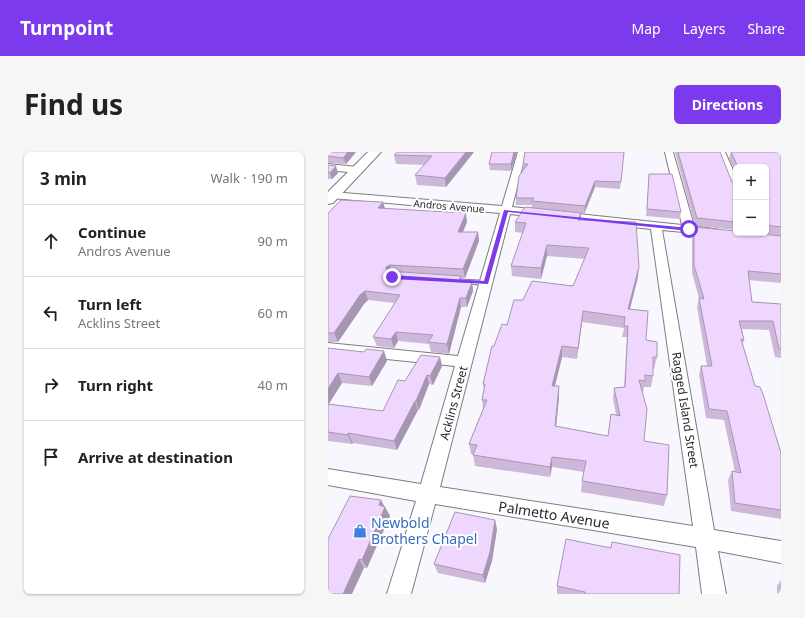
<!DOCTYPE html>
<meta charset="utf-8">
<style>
:root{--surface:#fff;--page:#f6f6f6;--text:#222;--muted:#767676;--line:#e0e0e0;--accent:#7c3aed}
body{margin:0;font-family:"Noto Sans",sans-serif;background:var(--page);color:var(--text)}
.controls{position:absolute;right:12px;top:12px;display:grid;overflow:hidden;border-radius:6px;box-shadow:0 1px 3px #0004}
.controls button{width:36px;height:36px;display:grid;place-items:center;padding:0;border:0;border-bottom:1px solid var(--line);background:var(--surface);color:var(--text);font:20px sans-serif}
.stop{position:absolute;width:12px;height:12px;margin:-9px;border:3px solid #7c3aed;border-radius:50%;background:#fff}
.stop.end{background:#7c3aed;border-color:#fff;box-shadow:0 1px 4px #0008}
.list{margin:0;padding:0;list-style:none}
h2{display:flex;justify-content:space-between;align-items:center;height:52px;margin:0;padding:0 16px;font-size:17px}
h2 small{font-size:13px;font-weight:400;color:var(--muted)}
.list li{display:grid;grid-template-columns:26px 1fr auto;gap:12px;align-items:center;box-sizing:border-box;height:72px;padding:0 16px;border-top:1px solid var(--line)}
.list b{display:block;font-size:15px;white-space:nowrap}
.list p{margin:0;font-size:13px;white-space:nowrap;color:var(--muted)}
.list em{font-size:13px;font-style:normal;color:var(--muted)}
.icon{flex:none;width:22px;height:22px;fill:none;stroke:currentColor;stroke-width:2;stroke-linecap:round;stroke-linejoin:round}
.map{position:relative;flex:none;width:453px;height:442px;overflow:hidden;border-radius:6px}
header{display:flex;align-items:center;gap:24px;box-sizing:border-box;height:56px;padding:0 20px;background:var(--accent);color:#fff}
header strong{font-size:19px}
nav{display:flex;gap:22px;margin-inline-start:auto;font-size:14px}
.intro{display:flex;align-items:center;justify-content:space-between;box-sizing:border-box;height:96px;padding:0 24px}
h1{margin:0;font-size:28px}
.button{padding:10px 18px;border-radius:6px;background:var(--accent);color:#fff;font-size:14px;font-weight:700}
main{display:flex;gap:24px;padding:0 24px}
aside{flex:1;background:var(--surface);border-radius:6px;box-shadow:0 1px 3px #0004}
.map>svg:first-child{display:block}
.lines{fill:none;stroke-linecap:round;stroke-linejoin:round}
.service-casing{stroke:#7d7d82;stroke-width:2}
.minor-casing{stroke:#7d7d82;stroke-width:2}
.primary-casing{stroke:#7d7d82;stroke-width:2}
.service{fill:#fff;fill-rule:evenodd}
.minor{fill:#fff;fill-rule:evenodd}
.primary{fill:#fff;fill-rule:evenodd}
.wall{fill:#ceb8da;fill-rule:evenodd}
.shaded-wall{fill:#a796b2}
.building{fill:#efd6fe;stroke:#a796b2;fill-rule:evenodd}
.route{fill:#7c3aed}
.labels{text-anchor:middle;stroke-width:4;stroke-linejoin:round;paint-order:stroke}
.far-street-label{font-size:10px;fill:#27272a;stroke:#fff}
.street-label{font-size:12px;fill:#27272a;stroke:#fff}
.near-street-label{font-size:14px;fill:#27272a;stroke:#fff}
.near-shop-label{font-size:14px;fill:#366cbe;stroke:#fff;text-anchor:start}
</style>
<header>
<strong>Turnpoint</strong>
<nav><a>Map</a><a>Layers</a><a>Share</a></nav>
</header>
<div class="intro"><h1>Find us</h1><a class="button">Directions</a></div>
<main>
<aside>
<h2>3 min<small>Walk · 190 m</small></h2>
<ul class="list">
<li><svg class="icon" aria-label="ahead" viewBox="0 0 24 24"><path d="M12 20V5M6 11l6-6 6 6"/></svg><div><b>Continue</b><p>Andros Avenue</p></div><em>90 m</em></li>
<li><svg class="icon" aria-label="left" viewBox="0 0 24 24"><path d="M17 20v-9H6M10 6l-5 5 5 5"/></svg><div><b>Turn left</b><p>Acklins Street</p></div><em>60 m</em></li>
<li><svg class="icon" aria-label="right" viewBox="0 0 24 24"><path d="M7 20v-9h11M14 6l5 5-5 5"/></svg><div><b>Turn right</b></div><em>40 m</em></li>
<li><svg class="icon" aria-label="arrive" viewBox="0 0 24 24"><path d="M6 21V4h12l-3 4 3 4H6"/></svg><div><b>Arrive at destination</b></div></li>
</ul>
</aside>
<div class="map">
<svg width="453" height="442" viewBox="0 0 453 442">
<rect width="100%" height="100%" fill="#f7f7fd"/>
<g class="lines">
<g class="service-casing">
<path id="service" d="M124,127L158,129L161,131L158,133L122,130L121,129Z"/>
</g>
<g class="minor-casing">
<path id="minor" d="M190,0H198L184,55L354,73L337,0H345L366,74L391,78L393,80L391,82L387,83L334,78L386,378L453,389V411L390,399L398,442H374L368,395L107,352L83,442H59L88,349L0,333V317L93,332L127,214L0,201V191L130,204L172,61L4,46L0,45V41L4,40L174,54ZM182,62L323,77L365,374L112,335Z
M389,0H397L408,25V40L403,37Z
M0,12L30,15L35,18L30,21L0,18Z"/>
</g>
<g class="primary-casing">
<path id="primary" d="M40,0H53L5,51L0,52V40Z"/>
</g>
<use href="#service" class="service"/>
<use href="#minor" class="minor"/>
<use href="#primary" class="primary"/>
</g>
<path class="wall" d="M0,0H28L18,12L0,11Z
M146,0L118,35L89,33L87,23L97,13L68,12L66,3Z
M164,0H189L183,19L162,18L161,12Z
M296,0L292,37L267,35L256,62L253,61V68L310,125L302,157L318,188L329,205L326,217L325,216V224L323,235H316L315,240H314L316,289L339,343L336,354L253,340L254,329L256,320L224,315L222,325L147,314L145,303L143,302L141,292L155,257L154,248L156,239L155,232L166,194L179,173L195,148L245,134L257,107L219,104L213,127L184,124L183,114L195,81L187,80V70L204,56V53H188V46L195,19V12ZM254,170L296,176L294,185H299L296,235L286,236L285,247L288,263L280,284L228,275L231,246L227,234L234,205L249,207Z
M347,0H392L404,30L408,33V78L367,74Z
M403,0H453V84L431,81H438V15H408V22L401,6Z
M0,13L10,21L4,27H0Z
M321,22L353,60L352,67L318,64Z
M55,50L57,56L139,70L135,80H150L151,89L137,126H133L134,130H144L145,139L139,155H133L121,202L103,200L101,192L70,189L66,196L49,194L45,185L67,151L40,148L36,152L10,190H0V61Z
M366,75L453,84V131L421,128L424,150L453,152V206L447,205L441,178L414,177L416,188L414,193L427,234L453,301V367L403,359L400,328L404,319L407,320L396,268L378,266L371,222L373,214H379L369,155L371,146L364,121V83Z
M0,196L36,200L56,199L59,209L44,234L14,231L1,252L55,259L77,229L112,205L114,214L105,233L101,232L91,258H90L69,298L25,291L24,292L0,289Z
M53,348L56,354L57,355L62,364L39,416H36L0,442Z
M169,377L164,409L157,431L110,421L106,412Z
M453,428V442H449V434Z
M229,434L351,442H229Z"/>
<path class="shaded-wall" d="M20,0H28L18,12L15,6Z
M138,0H146L118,35L117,26Z
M186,0H189L183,19V12Z
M8,14L10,21L4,27L2,21Z
M267,29V35L256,62L257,54Z
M55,50L57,58L50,56Z
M138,61L139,70L131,89L130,80Z
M253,61V71L250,68Z
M150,80L151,89L137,126L135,117Z
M219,93V104L213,127V116Z
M62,113L64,122L60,124L58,115Z
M311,115L310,125L299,168L300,157Z
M133,124L134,133L130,130Z
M144,130L145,139L139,155L138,146Z
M37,139L40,148L36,152L10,190L6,181L32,143Z
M132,146L133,155L121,202L119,192Z
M255,159L254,170L249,207L250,196Z
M68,180L70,189L66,196L63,187Z
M234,194V205L224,245V234Z
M56,199L59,209L44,234L41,225Z
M112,205L114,214L105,233L102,224Z
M10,221L14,231L0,253V237Z
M99,223L101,232L91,258L88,249Z
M231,234V246L227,285V274Z
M87,249L90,258L69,298L66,289Z
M20,281L25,291L24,292L20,283Z
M224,305V315L222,325V315Z
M53,348L57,356V355L62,364L39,416L34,408L51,353Z
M167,368L169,377L164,409L157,431L155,423Z
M31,407L36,416L24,442H15Z"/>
<path class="building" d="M0,0H20L15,6L0,4Z
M69,0H138L117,26L87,23L104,4L66,3Z
M164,0H186L183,12H161Z
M197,0H296L293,30L267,29L257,54L204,49L206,46H188L191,24L200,12H195Z
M350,0H392L404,30L408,33V70L369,66Z
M403,0H453V75L438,73V15H410Z
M0,13L8,14L2,21L0,20Z
M321,22H344L353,60L319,57Z
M13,48L55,50L50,56L138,61L130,80H150L135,117L62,113L58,115L59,119L133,124L130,130H144L138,146H132L119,192L100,190L105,183L68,180L63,187L45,185L72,143L37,139L32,143L6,181H0V61Z
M197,55L253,61L250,68L308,70L311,115L300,157L320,159L318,188L329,190V205H325V224L317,223V229L311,228L319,257L316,289L341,293L339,343L254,329L258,309L224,305L222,315L145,303L149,293L141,292L159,248H154L157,232H155L164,194H166L174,172L179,173L186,148H195L204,129L245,134L261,96L219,93L213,116L183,114L198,71L187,70ZM255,159L297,165L296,174H300L297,235L286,236L292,264L283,262L280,284L227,274L231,234H224L234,194L250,196Z
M366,75L408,79V81H424L453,84V122L420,119L424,150L453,152V197H451L445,169H411L416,188L413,187L427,234L432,235L435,242L453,301V358L407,351L404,319L413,321L399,259L381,257L373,214H384L371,146L376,147L366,113Z
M0,196L36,200L38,197L56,199L41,225L10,221L0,237Z
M93,203L112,205L102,224L99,223L88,249H87L66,289L20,281V283L0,280V252L55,259L70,228L77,229Z
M22,344L53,348L51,353L57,355L34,408L31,407L15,442H0V387Z
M127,360L167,368L162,400L155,423L106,412Z
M238,387L283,396L284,390L352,403L351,442H257V440L229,434Z"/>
<path class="route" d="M176,58L361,76L363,77L361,79L180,60L160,132L64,127L61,125L64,123L156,129Z"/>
<defs>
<g id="shop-bare" transform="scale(1.08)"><path d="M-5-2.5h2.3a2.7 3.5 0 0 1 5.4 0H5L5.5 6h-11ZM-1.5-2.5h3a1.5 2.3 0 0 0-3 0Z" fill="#3f7fe0" stroke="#fff" stroke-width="2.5" paint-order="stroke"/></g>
</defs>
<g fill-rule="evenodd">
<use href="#shop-bare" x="32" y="379"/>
</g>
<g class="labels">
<g class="far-street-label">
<text transform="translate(121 54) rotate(5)" y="4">Andros Avenue</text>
</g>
<g class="street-label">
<text transform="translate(126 251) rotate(-75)" y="4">Acklins Street</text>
<text transform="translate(357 258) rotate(81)" y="4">Ragged Island Street</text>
</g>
<g class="near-street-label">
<text transform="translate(226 363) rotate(9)" y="5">Palmetto Avenue</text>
</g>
<g class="near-shop-label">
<text x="43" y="376">Newbold<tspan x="43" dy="16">Brothers Chapel</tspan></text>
</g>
</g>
</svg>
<div class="controls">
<button>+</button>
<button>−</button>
</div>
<div class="stop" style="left:361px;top:77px"></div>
<div class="stop end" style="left:64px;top:125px"></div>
</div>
</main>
